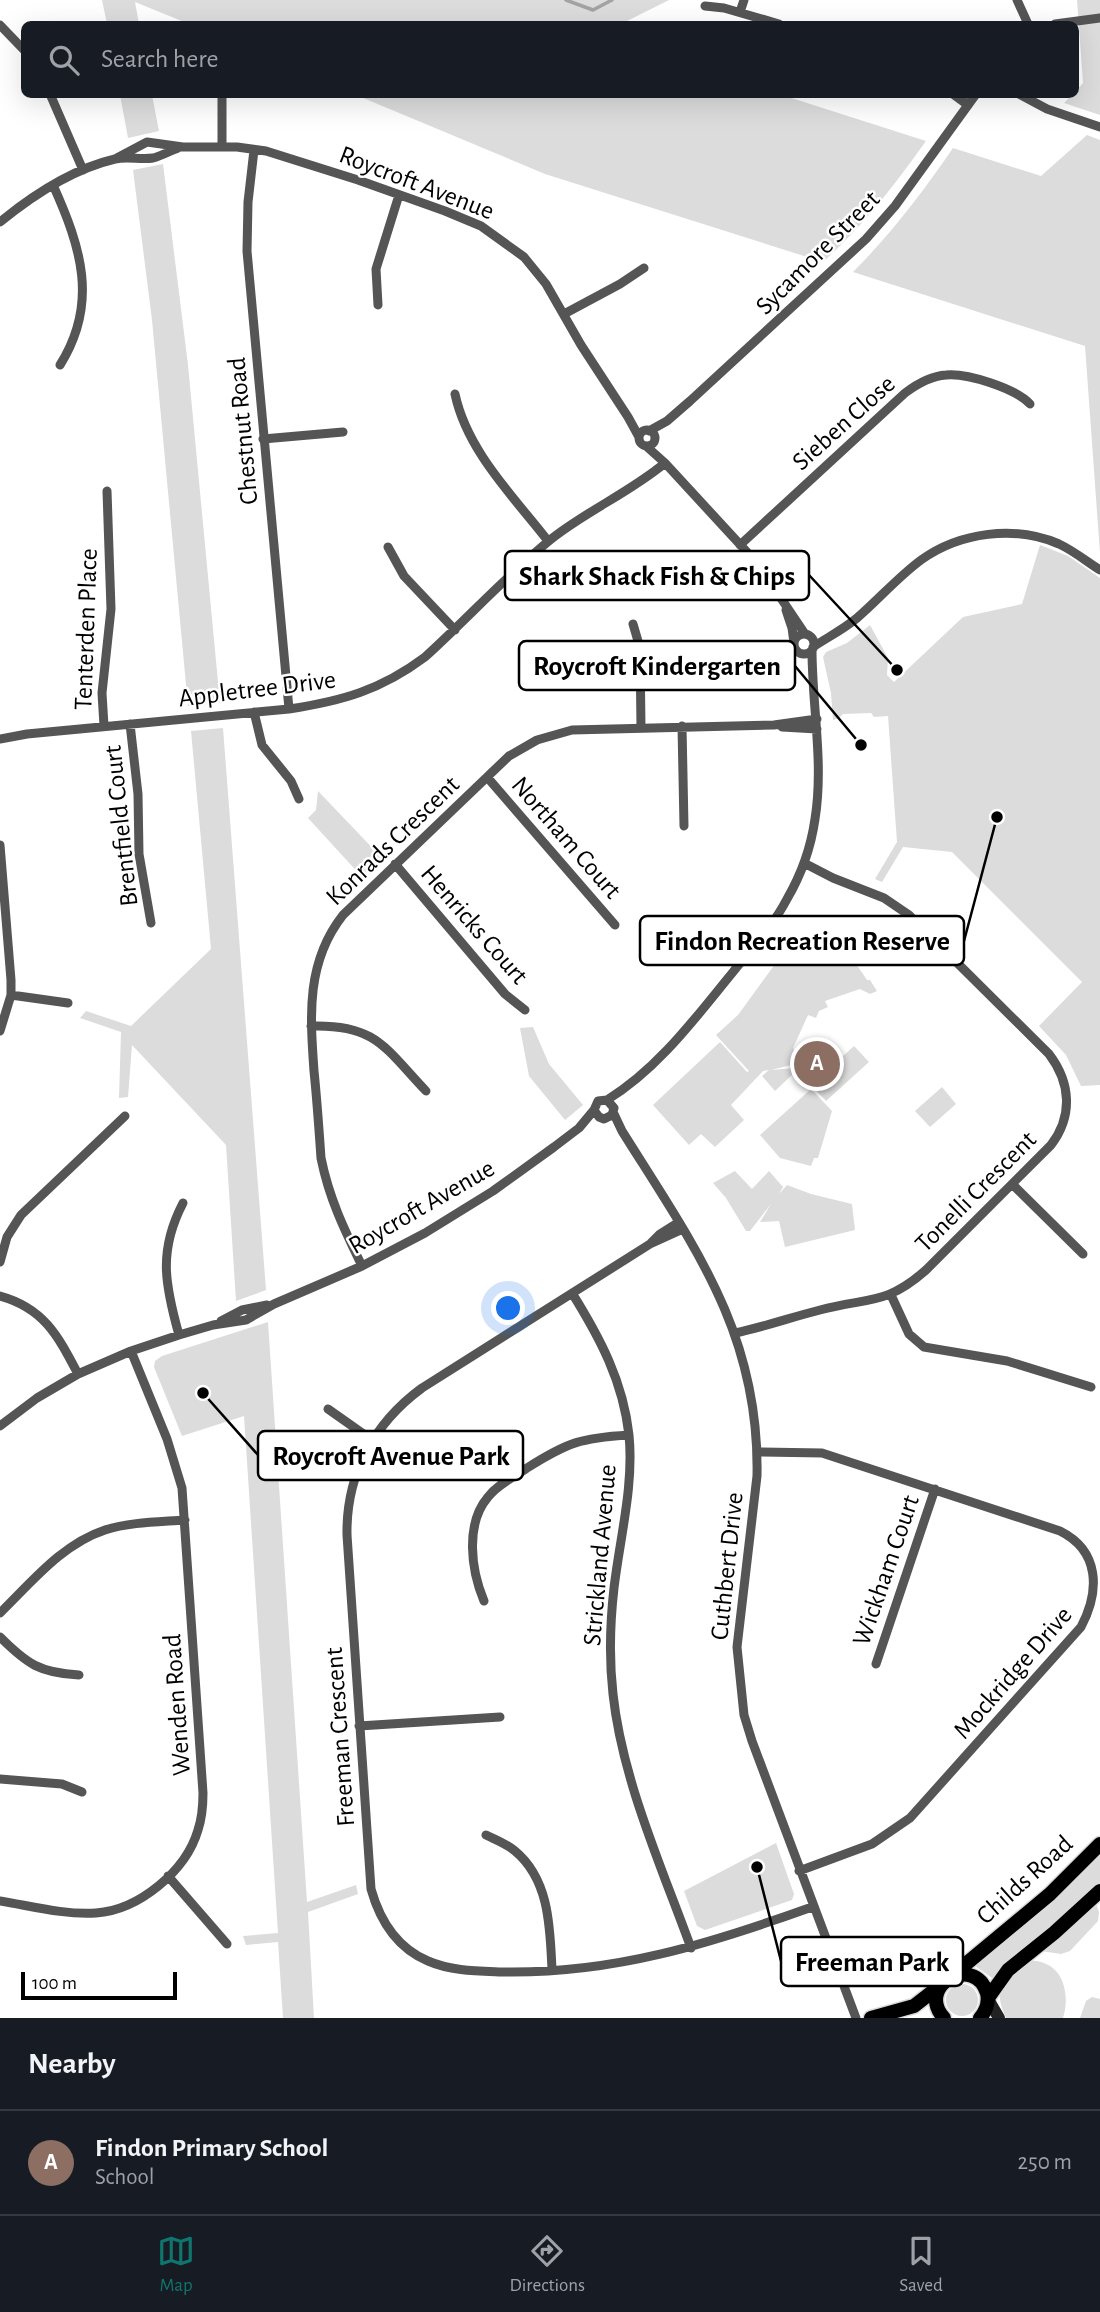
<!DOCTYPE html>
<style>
:root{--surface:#171b24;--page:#242831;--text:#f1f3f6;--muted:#9ea1a6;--line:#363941;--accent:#0f766e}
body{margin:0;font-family:"Alegreya Sans",sans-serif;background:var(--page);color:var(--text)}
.scale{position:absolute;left:21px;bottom:18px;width:156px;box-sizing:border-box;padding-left:7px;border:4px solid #000;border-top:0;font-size:19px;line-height:24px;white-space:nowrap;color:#000;-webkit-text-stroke:5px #fff;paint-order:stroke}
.you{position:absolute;left:509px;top:1309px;width:24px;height:24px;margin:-18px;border:5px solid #fff;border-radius:50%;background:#1a73e8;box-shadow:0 0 0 10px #1a73e833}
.badge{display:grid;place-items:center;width:46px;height:46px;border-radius:50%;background:var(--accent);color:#fff;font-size:23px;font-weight:700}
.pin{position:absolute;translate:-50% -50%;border:4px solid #fff;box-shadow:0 2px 7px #0006}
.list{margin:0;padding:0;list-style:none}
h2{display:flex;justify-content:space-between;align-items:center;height:91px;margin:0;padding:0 28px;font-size:30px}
h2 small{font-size:23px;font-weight:400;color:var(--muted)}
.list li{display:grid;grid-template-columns:46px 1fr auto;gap:21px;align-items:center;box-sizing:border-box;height:105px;padding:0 28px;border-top:2px solid var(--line)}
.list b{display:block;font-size:26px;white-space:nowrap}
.list p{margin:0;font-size:23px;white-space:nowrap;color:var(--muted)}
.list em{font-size:23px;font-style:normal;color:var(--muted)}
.icon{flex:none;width:38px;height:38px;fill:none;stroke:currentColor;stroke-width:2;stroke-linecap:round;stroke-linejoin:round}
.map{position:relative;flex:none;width:1100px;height:2018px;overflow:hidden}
.search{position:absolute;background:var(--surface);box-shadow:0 7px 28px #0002;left:21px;right:21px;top:21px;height:77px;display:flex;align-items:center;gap:18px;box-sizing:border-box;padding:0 24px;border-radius:10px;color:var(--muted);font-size:26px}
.sheet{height:196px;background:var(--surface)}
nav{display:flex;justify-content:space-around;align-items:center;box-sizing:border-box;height:98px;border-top:2px solid var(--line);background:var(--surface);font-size:19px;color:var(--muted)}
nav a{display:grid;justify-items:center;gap:4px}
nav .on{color:var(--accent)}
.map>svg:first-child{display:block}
.green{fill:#dcdcdc}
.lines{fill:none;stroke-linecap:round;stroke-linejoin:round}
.stream{stroke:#a3a3a3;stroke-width:3.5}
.primary-casing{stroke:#dbdbdb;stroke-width:17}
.street{stroke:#555;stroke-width:9}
.secondary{stroke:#222;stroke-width:12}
.primary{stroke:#000;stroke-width:14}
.labels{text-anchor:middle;stroke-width:5;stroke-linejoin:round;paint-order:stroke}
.street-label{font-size:26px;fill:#000;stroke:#fff}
.leader{fill:none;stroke:#000;stroke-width:2.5}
.callout-dot{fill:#000;stroke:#fff;stroke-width:2.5}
.callout{fill:#fff;stroke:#000;stroke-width:2.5}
.callout-label{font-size:28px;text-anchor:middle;font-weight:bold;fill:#000}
</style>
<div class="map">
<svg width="1100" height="2018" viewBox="0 0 1100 2018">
<rect width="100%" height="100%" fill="#fff"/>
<path class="green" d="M102,0H669L621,24H189L135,2L139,24H107Z
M1077,0H1100V115L1064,103L1072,95L1076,94V91L1083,83Z
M120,95H152L159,131L128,138Z
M356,95H782L926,141C893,187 865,224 823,262L545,174Z
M1087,135L1100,140V553L1085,346L853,272C891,234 922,193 953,148L1041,176Z
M163,164L188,365L220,703L188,706L152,320L133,170Z
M1040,545L1068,556L1100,578V1085L1081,1086L1066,1055L1039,1026L1082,982L952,852L903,847L882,882L875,879L897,842L888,716L874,717L871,713L843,714L839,718L833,720L831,693L823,657L826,652L847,643L870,625L888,658L887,675L894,682L963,617L1022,604Z
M223,728L266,1290L236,1301L226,1145L132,1045L128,1097L119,1098L121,1032L80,1018L86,1011L131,1026L211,949L191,731Z
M318,791L382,858L362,877L308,818L316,810Z
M805,923C829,923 846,926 864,942L863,948L852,958L867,980H870L877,991L870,994L860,989L825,1001L828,1007L819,1011L816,1018L808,1015L793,1048L798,1060L795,1064L771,1070L795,1068L796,1071L775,1091L762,1076L769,1070L763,1071L731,1105L744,1120L715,1147L701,1134L689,1145L653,1105L720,1042L747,1072L749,1071L716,1035L738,1015Z
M533,1027L549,1064L583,1105L565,1120L529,1076L520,1028Z
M854,1046L869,1062L826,1101L811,1085Z
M942,1087L956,1104L930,1127L915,1111Z
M811,1089L832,1111L818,1158H814L811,1166L780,1158L760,1135Z
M735,1171L752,1189L769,1171L783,1187L779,1194L787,1185L811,1194L852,1204L855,1230L785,1247L779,1221L760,1222L771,1204L750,1231H746L726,1198L713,1183Z
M268,1322L307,1902L356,1885L358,1894L308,1912L314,2018H283L278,1942L246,1945L243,1936L278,1933L244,1416L182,1436L154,1367L155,1361L162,1356Z
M776,1843L794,1894L792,1900L705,1930L697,1926L684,1891Z
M1100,1852V1883L992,1978L974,1965Z
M1096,1903L1099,1912L1098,1921L1070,1951L1061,1954L1041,1951Z
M1029,1960C1035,1961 1041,1961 1046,1964C1066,1972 1069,2000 1063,2018H1006C991,1985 1005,1981 1029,1960Z
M946 2000a16 16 0 1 1 32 0a16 16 0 1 1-32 0Z
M1092,1997L1100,1999V2018H1080L1086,2001Z"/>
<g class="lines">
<path class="stream" d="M566,0L593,10L612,0"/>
<g class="primary-casing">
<path id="primary" d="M949,1978L1050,1894L1100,1844
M988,1998L1008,1970L1054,1933L1100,1891
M871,2018L914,2006L941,1985
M944,2018C915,1986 974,1953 987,1993C989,2002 986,2011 980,2018"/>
</g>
<path class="street" d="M1017,0L1028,24
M705,6L724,8L779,24
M740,12L744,0
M1055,24L1100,18
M0,25L24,50
M50,94L83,170
M953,94L968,105
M1019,94L1047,109L1100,127
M222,146V94
M254,150L248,202L247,251L289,709
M115,159L147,142L183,147H237L266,151L358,180L445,211L481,226L524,257L546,284L581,345L628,417L639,437
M53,185C81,247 99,303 60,365
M0,222C33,195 72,169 115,159C128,156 140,160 153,158C161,156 170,151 178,148
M378,305L376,269L399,195
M564,314L620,284L644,268
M455,394C467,451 514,497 548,541
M639 438a8 8 0 1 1 16 0a8 8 0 1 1-16 0Z
M649,431L667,421L690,401L866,239L895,206L976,94
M263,439L343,432
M646,446L665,463L758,564L805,634
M740,545L905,393C917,384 930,376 946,375C967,373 1015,388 1030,404
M388,547L404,576L455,630
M786,610L792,628L794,643
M633,624L640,648L641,728
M794 644a10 10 0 1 1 20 0a10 10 0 1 1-20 0Z
M813,647C828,637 844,629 857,618C879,599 898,577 921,560C960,532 1015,525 1059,544C1074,551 1086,561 1100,570
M254,712L262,745L291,781L299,799
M130,724L138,794L139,854L151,923
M104,726L102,693L111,609L107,491
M682,726L684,826
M782,727L817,729
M0,739L27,734L289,709C342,701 381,690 425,657C467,619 506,576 550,540C586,511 629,493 665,463
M487,777L615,925
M0,845L11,980V995L0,1031
M395,864L505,994L525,1010
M11,995L68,1003
M311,1026C376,1024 385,1048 426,1091
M607,1100C658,1069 696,1017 733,972C752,948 773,926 787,899C801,875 811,847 815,819C824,763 812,706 812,650
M613,1112L622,1131C694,1246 760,1334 757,1476L737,1647L744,1715L752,1741L856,2018
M1012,1184L1083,1254
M683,1229L650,1244L422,1388C373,1424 346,1475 347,1535L371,1889C380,1921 397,1948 428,1961C451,1971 477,1971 502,1972C613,1974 709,1944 812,1907
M651,1243L660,1234L679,1222
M0,1262L7,1237L21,1215L125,1116
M362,1266C344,1229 329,1198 321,1158C319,1129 317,1100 314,1071C310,1015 306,962 343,915L509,756L537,740L572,730L774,725L817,719
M572,1293C600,1338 623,1381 629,1435C634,1486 620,1537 614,1588C610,1623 609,1659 613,1694C622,1779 662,1868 691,1948
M891,1295L909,1334L924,1347L1007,1361L1091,1387
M0,1296C44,1308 58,1336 78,1374
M221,1321L242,1310L267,1305
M735,1333C764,1327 792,1317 820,1310C868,1297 885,1306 926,1270L1051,1145C1073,1116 1071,1083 1049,1054L909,915L884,898L833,878L804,863
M179,1335C165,1285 158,1251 183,1203
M328,1409L372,1440
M0,1426L37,1398L78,1374L131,1351L179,1335L213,1325L246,1320L274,1304L362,1266L425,1233L493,1191L554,1147L579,1128L594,1110L598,1101L607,1100L614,1108L612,1115L604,1119L599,1117L594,1110
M757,1452L822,1453L1060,1531C1100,1551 1100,1591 1081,1627L910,1818L872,1844L799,1871
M484,1601C471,1570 465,1524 488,1497C498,1484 514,1477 527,1468C568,1442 581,1438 629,1435
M0,1613C31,1583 62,1544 105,1530C130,1522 158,1522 185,1520
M0,1637C27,1664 40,1673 79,1675
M876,1664L935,1489
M359,1726L500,1717
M0,1779L62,1784L82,1792
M486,1835C496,1840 507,1844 515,1851C550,1880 550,1929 552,1970
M168,1876L227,1944
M0,1901C31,1906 64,1915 96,1913C139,1910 186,1871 198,1830C202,1818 203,1805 203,1793L182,1488L167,1439L131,1351"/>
<path class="secondary" d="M988,1999L999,2018"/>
<use href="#primary" class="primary"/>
</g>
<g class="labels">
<g class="street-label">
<text transform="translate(417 182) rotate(21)" y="9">Roycroft Avenue</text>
<text transform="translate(817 252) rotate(-45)" y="9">Sycamore Street</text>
<text transform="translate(843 422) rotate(-42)" y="9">Sieben Close</text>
<text transform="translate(242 431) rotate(-95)" y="9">Chestnut Road</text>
<text transform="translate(85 629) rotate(-88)" y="9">Tenterden Place</text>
<text transform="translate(257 688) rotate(-7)" y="9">Appletree Drive</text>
<text transform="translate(120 826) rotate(-96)" y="9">Brentfield Court</text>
<text transform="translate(567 837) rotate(49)" y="9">Northam Court</text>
<text transform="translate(392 840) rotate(-44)" y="9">Konrads Crescent</text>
<text transform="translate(475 924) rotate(49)" y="9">Henricks Court</text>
<text transform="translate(975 1191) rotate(-45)" y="9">Tonelli Crescent</text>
<text transform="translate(421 1206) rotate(-30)" y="9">Roycroft Avenue</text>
<text transform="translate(599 1555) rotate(-85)" y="9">Strickland Avenue</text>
<text transform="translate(726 1566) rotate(-84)" y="9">Cuthbert Drive</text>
<text transform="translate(885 1570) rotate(-71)" y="9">Wickham Court</text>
<text transform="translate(1012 1672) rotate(-49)" y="9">Mockridge Drive</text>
<text transform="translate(176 1705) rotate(-94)" y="9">Wenden Road</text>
<text transform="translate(339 1737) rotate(-94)" y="9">Freeman Crescent</text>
<text transform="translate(1024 1879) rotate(-42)" y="9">Childs Road</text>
</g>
</g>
<path class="leader" d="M897 670L809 575M861 745L795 666M997 817L964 941M203 1393L258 1455M757 1867L781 1961"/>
<g class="callout-dot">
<circle cx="897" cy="670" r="7"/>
<circle cx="861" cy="745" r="7"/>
<circle cx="997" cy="817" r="7"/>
<circle cx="203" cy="1393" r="7"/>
<circle cx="757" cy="1867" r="7"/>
</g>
<g class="callout">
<rect x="505" y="551" width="304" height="49" rx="7"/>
<rect x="519" y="641" width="276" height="49" rx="7"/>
<rect x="640" y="916" width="324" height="49" rx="7"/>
<rect x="258" y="1431" width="265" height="49" rx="7"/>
<rect x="781" y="1937" width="182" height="49" rx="7"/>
</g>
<g class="callout-label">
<text x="657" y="585">Shark Shack Fish &amp; Chips</text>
<text x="657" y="675">Roycroft Kindergarten</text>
<text x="802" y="950">Findon Recreation Reserve</text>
<text x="391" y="1465">Roycroft Avenue Park</text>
<text x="872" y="1971">Freeman Park</text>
</g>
</svg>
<div class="scale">100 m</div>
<div class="you"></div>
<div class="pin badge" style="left:817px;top:1064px;background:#8d6e63">A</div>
<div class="search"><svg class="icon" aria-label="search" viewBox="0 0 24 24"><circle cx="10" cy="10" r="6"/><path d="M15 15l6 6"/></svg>Search here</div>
</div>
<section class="sheet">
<h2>Nearby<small></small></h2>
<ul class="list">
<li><span class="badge" style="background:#8d6e63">A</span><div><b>Findon Primary School</b><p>School</p></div><em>250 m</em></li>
</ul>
</section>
<nav>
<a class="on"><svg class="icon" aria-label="map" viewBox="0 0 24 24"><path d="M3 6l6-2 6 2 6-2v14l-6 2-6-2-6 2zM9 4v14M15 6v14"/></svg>Map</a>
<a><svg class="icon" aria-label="directions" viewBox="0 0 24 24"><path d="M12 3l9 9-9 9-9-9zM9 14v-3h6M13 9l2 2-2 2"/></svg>Directions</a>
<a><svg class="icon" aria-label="saved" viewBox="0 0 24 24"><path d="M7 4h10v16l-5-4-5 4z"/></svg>Saved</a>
</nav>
